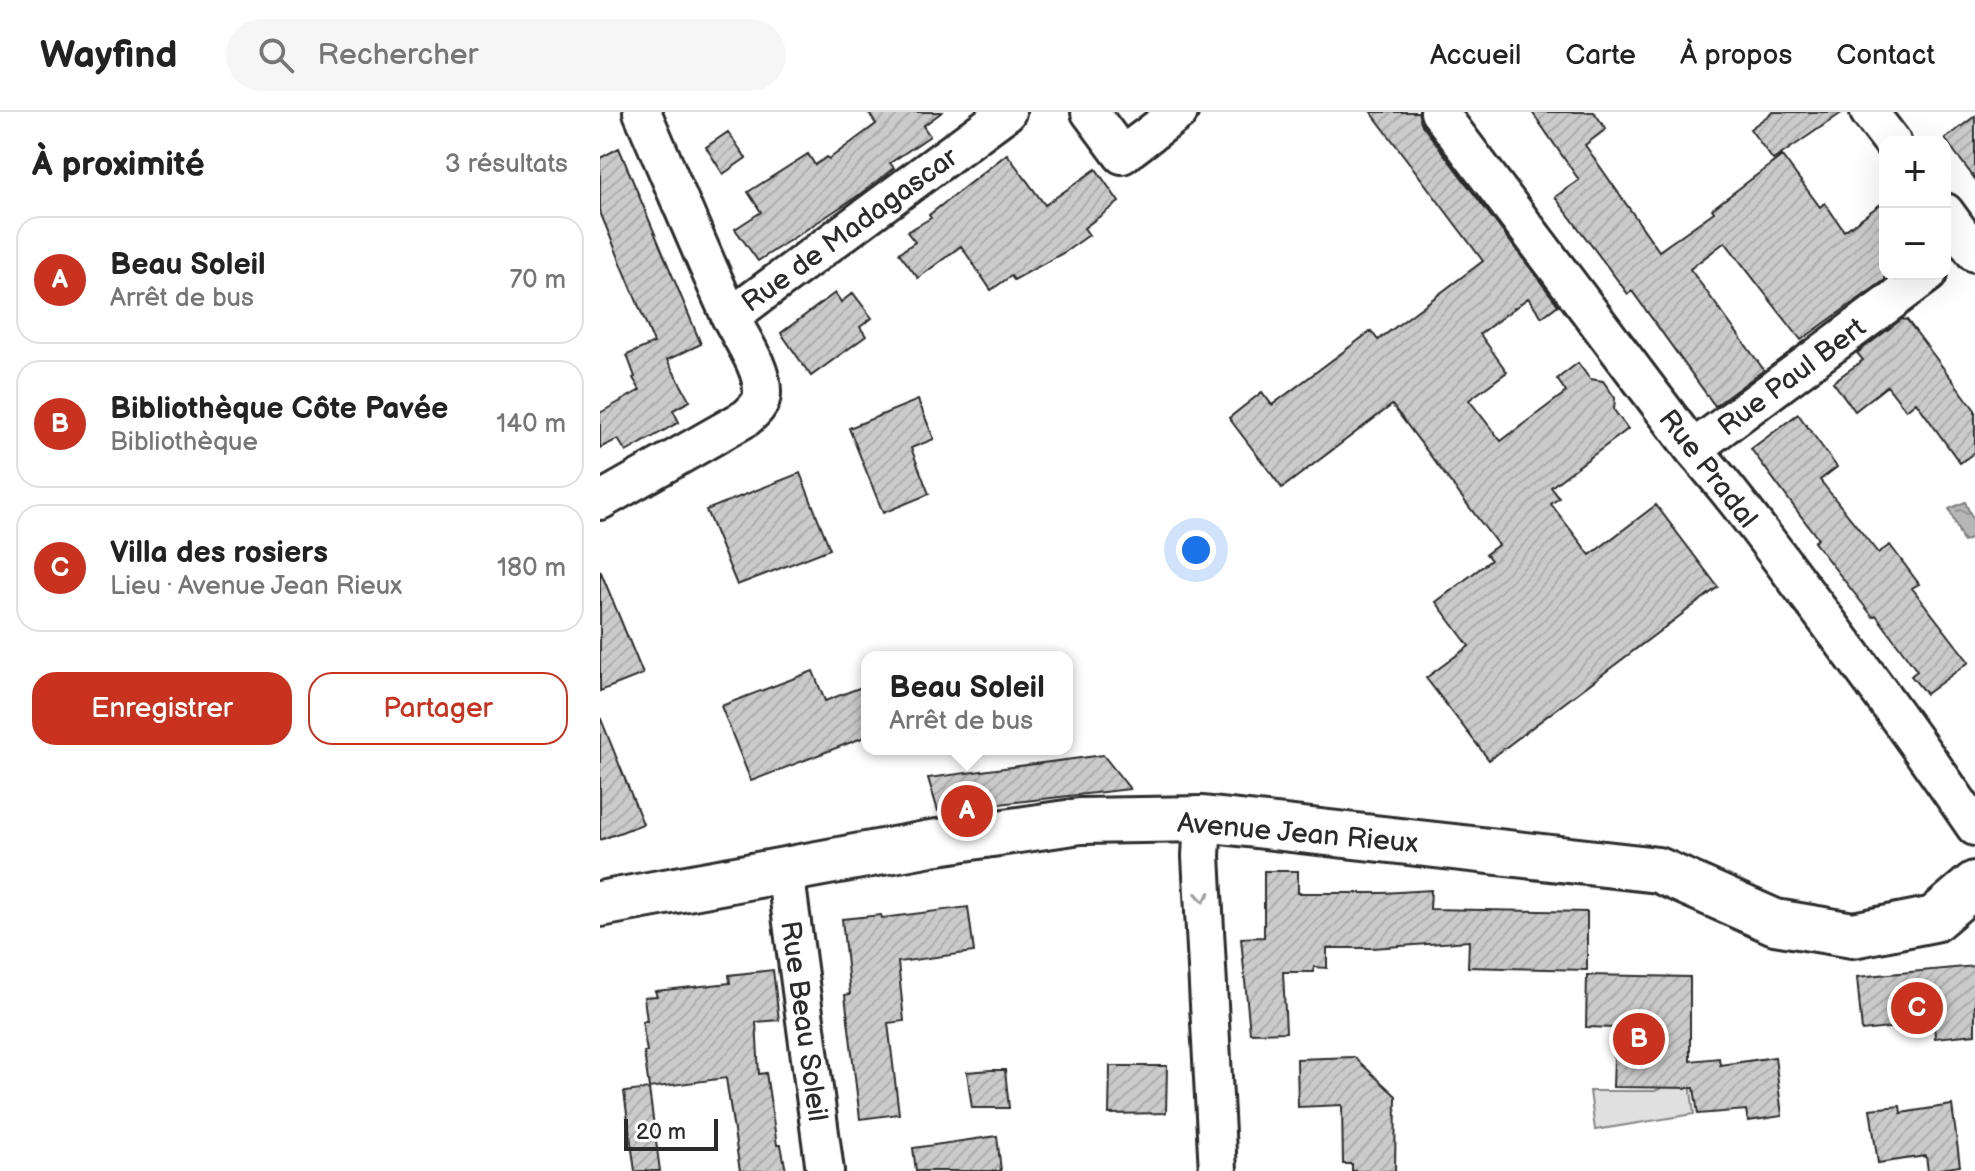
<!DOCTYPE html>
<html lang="fr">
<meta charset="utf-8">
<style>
:root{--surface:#fff;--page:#f6f6f6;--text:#222;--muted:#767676;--line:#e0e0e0;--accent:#c8321e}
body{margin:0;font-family:"Balsamiq Sans",sans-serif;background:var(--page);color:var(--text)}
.controls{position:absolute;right:24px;top:24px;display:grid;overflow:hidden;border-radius:16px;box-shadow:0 8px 32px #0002}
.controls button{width:72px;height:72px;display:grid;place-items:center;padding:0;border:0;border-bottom:2px solid var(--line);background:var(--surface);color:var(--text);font:40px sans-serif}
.scale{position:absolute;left:24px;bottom:20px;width:94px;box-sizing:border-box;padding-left:8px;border:4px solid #2b2b2b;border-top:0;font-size:22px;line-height:28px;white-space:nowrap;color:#2b2b2b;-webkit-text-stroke:6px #fff;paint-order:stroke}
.you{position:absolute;left:596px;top:438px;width:28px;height:28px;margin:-20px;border:6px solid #fff;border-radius:50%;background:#1a73e8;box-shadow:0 0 0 12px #1a73e833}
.badge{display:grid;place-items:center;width:52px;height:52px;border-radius:50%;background:var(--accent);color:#fff;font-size:26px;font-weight:700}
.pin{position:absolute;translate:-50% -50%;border:4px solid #fff;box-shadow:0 2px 8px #0006}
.popup{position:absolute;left:261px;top:539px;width:212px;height:104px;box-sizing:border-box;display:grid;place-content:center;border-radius:16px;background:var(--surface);filter:drop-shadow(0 2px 6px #0005);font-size:26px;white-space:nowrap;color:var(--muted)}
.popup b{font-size:30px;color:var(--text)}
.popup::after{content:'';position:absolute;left:50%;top:100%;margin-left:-16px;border:16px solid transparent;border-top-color:var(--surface)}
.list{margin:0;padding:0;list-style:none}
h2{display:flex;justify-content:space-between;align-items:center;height:104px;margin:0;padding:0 32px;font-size:34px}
h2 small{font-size:26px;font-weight:400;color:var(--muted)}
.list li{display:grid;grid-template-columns:52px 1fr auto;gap:24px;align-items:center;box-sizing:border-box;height:128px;margin:0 16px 16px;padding:0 16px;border:2px solid var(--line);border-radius:24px}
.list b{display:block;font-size:30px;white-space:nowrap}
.list p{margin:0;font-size:26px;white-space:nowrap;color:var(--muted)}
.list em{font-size:26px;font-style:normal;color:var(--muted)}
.actions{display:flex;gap:16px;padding:24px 32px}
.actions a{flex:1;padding:18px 0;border:2px solid var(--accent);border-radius:24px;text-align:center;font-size:28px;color:var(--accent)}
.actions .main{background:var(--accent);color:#fff}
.icon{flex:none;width:44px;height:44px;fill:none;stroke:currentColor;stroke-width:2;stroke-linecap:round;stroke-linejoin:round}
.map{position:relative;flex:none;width:1375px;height:1059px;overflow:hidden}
header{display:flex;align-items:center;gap:48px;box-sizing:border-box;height:112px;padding:0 40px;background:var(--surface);border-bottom:2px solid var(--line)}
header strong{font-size:38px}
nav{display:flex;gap:44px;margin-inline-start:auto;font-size:28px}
.search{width:560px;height:72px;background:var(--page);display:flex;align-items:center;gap:20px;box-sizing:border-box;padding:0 28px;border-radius:44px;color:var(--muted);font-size:30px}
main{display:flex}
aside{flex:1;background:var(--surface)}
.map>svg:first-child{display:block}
.green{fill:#e0e0e0;stroke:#868686;stroke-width:2}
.water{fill:url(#water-ripples);stroke:#7e7e7e;stroke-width:2}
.building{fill:url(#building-hatch);stroke:#2b2b2b;stroke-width:2}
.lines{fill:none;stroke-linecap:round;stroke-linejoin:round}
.minor-casing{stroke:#2b2b2b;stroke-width:42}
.secondary-casing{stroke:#2b2b2b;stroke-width:50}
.minor{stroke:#fff;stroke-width:36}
.secondary{stroke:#fff;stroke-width:44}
.oneway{stroke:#a0a0a0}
.labels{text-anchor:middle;stroke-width:6;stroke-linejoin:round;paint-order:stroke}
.street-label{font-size:28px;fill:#2b2b2b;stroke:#fff}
</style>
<header>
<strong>Wayfind</strong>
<div class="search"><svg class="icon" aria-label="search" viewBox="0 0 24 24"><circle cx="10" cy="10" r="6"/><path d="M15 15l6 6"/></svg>Rechercher</div>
<nav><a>Accueil</a><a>Carte</a><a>À propos</a><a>Contact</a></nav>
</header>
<main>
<aside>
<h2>À proximité<small>3 résultats</small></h2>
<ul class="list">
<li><span class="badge">A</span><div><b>Beau Soleil</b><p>Arrêt de bus</p></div><em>70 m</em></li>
<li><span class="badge">B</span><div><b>Bibliothèque Côte Pavée</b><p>Bibliothèque</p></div><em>140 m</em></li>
<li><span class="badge">C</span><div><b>Villa des rosiers</b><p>Lieu · Avenue Jean Rieux</p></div><em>180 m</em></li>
</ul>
<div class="actions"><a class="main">Enregistrer</a><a>Partager</a></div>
</aside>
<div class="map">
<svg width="1375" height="1059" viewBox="0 0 1375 1059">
<defs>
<pattern id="water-ripples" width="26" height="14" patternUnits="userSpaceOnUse" patternTransform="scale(2)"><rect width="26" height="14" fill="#b6b6b6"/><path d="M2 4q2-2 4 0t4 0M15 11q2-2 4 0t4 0" fill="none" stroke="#949494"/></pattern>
<pattern id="building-hatch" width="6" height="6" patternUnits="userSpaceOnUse" patternTransform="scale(2)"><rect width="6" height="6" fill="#cbcbcb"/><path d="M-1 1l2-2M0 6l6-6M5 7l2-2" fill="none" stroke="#aeaeae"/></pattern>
</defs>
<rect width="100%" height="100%" fill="#fff"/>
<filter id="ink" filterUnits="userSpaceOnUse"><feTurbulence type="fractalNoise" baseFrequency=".0125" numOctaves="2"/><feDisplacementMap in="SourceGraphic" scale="16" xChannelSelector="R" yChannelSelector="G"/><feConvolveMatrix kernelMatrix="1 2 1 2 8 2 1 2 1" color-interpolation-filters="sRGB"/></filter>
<g filter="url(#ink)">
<path class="green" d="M1089,963L1094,1002L995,1018L990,979H1055Z"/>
<path class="water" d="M1365,390L1375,412V425L1363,430L1349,397Z"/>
<path class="building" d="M268,0H342L323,14L330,24L290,51L294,56L256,85L158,149L135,117L161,100L148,80L208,42L215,53L227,45L229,47L276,12Z
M771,0H818L822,13L958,193L942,205L928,186L880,222L907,260L869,288L901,329L966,280L957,267L978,251L990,267L1003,269L1015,286L1014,298L1028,317L951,375L959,386L951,392L990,443L1056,393L1118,475L889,648L826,566L869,534L836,490L891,448L886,442L898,433L792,293L682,376L629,306L662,280L672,293L771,219L778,228L883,149Z
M932,0H994L1006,17L985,33L1059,139L1114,100L1112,97L1182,44L1220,95L1225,91L1244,119L1285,89V168L1201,228L1125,130L1090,157L1164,258L1115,294L1032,179L1028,182L955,85L979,68Z
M1173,0H1243L1173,48L1150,17Z
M1375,4V67L1345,27Z
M128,20L146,46L123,62L106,35Z
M19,36L101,232L67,248L90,289L73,298L79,310L26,340L18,327L0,336V301L40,278L33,266L35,265L27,243L54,231L0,100V46Z
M407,42L445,93L496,57L519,90L484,116L489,123L465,140L414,168L411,164L391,178L361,134L318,166L299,141L315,130L307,120L331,106L329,103Z
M235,181L241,190L253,181L272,206L260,215L266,224L211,264L181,221Z
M1302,207L1307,208L1375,298V340L1360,351L1316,290L1306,298L1287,274L1255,299L1233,270L1263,248L1257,241Z
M318,288L334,327L311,336L329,382L283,401L249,316Z
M1198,302L1237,355L1220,368L1278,441L1290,433L1319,472L1312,476L1369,550L1326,582L1311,564L1317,559L1276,503L1273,505L1214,430L1218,427L1151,337Z
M200,361L230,437L137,473L106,398Z
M0,458L43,562L0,579Z
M213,559L225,589L267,573V624L151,669L121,594Z
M1,607L43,712L0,728V608Z
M503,643L530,677L338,699L328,666Z
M664,759H698V781H783L831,778L830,797L987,800V858L868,855L869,829L773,836H727V856L714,855L713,860H683L686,920L650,921L641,826L664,825Z
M368,795L374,840L298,850L304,909L288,911L299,1002L260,1007L245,883L250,882L242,807L281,803L282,806Z
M1375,854V922L1335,926L1334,911L1262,919L1257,865Z
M173,858L179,908L156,910L159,962L166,961L177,1033H181L186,1059H140L126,966L49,976L44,940H47L42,909H47L44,885L57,884L55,879L130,871L129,863Z
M987,863L1090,865V949L1119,946L1120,953L1175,945L1182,1004L1148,1009L1146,998L1098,1002L1094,976L1013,975L1015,916L986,915Z
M754,945L796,984L795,1059H752V1052H743L742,993L698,995L697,947Z
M510,954H567L566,1001L509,1002Z
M391,958H405L409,996H372L367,960Z
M49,977L60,1059H35L24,980Z
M1352,993L1360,1054L1328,1059L1326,1044L1278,1051L1270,997L1300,994L1301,1001Z
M397,1024L401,1059H316L313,1036Z"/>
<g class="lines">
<g class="minor-casing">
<path id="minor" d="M490,0L522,43L579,0
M839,0L1093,337C1132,381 1167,429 1203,477C1262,555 1320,634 1375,715
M1269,0L1292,30
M1345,100L1375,141
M130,205L407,0
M1093,337L1328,162
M0,389L146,306C154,299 162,292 162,281C163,256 140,225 129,202C99,136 71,67 42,0
M603,707L601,744L618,1059
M185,758L225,1059"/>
</g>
<g class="secondary-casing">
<path id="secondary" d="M0,792L331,731L480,709L603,707L1058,758L1175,810L1253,823L1334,807L1375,772"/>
</g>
<use href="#minor" class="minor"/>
<use href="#secondary" class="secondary"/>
</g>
<defs><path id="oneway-chevron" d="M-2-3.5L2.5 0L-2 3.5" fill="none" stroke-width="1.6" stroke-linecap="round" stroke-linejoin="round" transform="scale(2)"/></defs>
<use class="oneway" href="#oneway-chevron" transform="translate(603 785) rotate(87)"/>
</g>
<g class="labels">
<g class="street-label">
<text transform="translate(249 117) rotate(-36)" y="10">Rue de Madagascar</text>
<text transform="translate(1191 264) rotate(-37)" y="10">Rue Paul Bert</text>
<text transform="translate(1109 356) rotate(52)" y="10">Rue Pradal</text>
<text transform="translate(698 720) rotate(5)" y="10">Avenue Jean Rieux</text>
<text transform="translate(205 909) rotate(82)" y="10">Rue Beau Soleil</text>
</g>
</g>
</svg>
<div class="controls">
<button>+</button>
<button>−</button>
</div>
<div class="scale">20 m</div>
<div class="you"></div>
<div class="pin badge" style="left:367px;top:699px">A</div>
<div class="popup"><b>Beau Soleil</b>Arrêt de bus</div>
<div class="pin badge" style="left:1039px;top:927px">B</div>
<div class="pin badge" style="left:1317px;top:896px">C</div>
</div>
</main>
